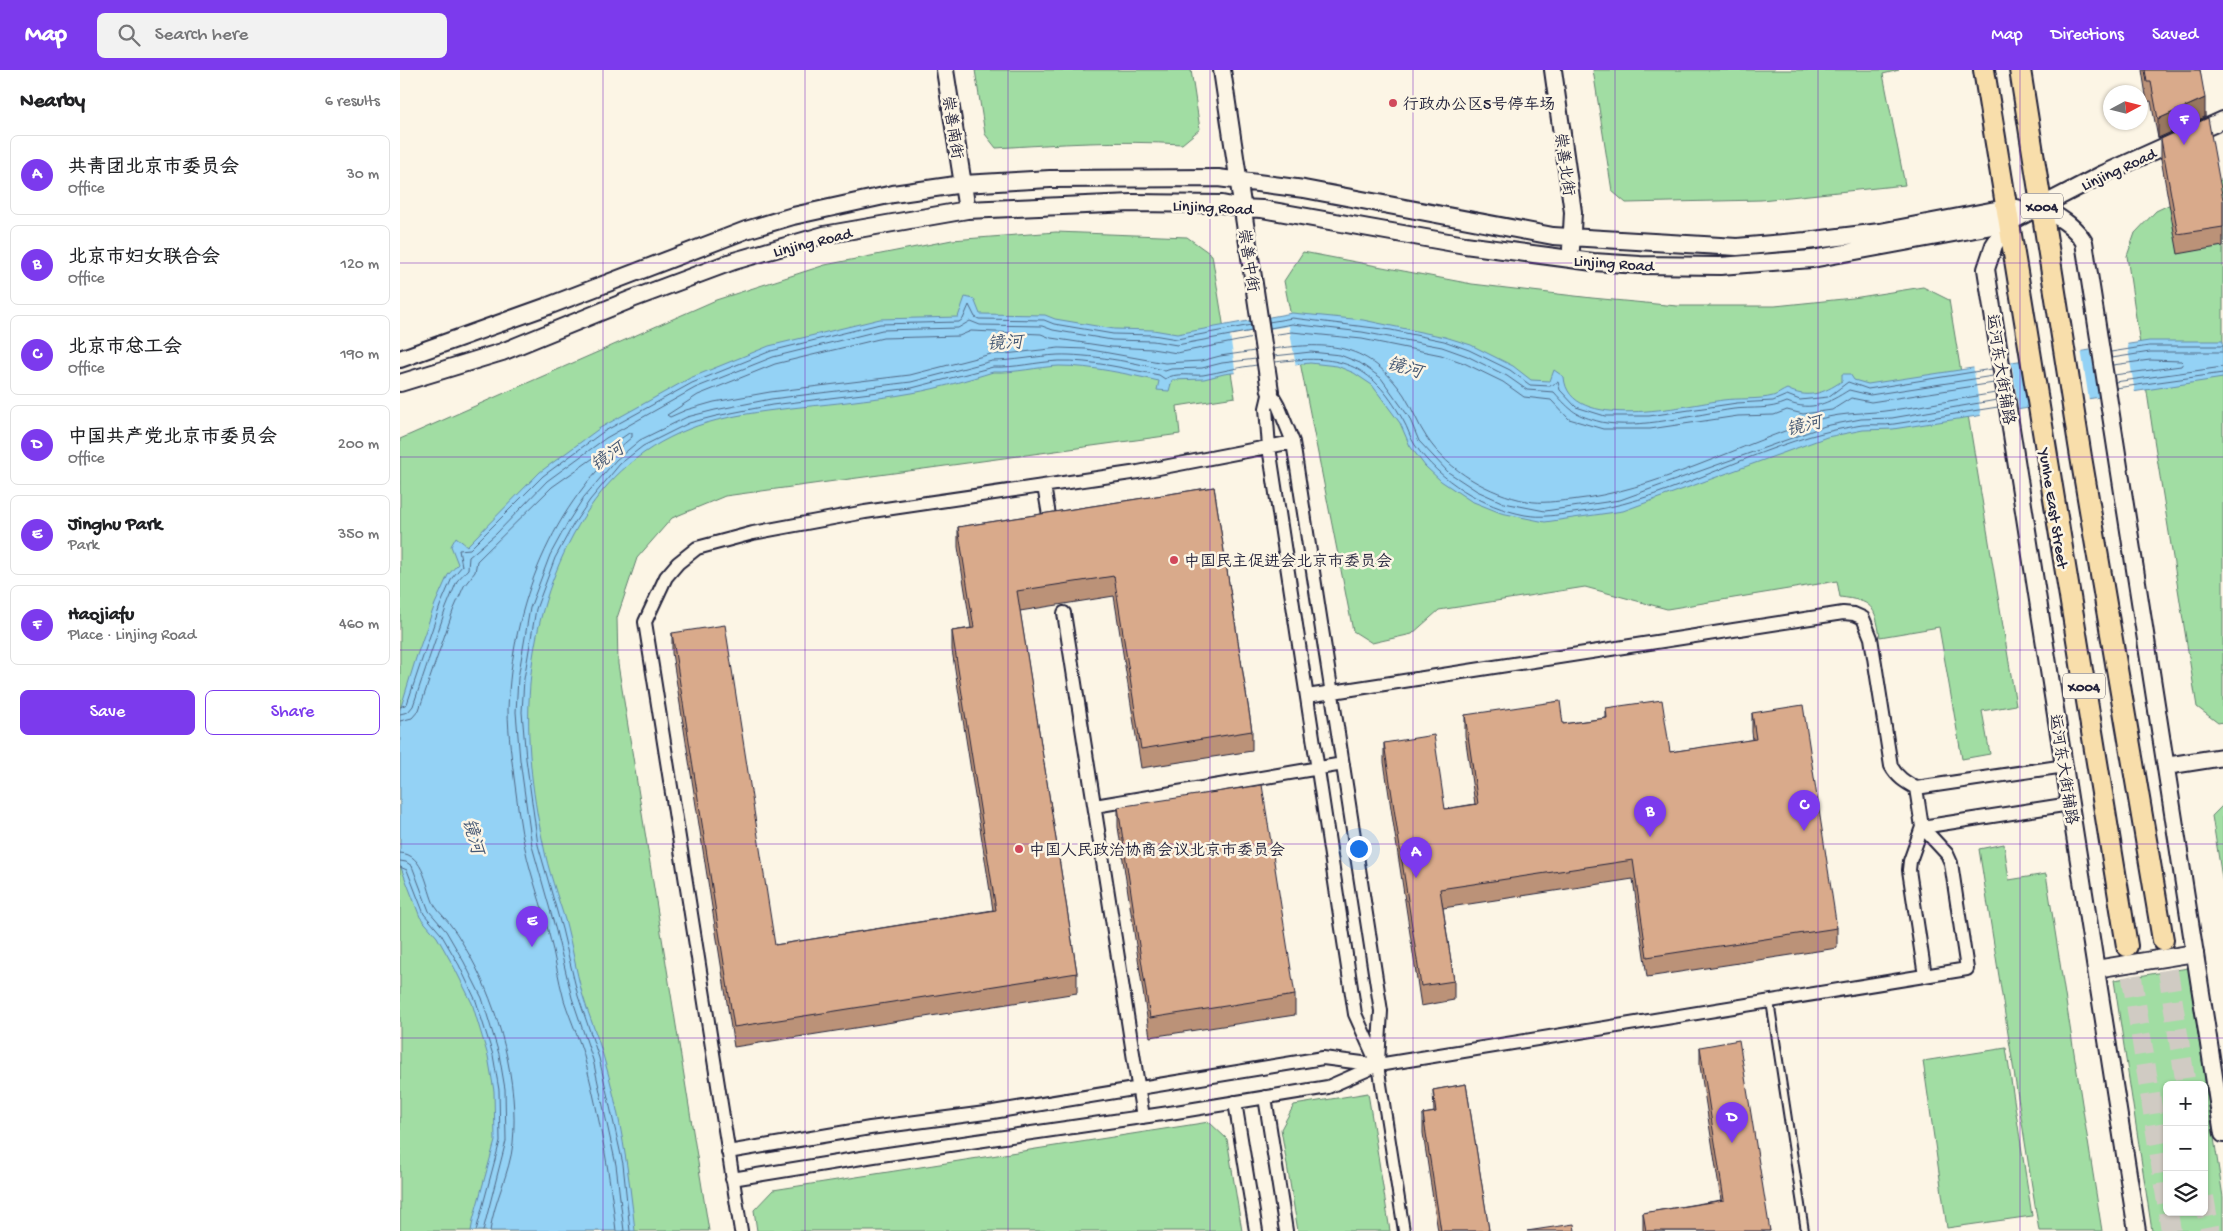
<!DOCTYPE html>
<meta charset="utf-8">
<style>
:root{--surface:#fff;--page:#f2f2f2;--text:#202124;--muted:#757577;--line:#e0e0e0;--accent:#7c3aed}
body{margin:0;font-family:"Gochi Hand","LXGW WenKai TC",sans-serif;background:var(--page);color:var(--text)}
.controls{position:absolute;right:15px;bottom:15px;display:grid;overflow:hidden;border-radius:8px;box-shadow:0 1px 4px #0004}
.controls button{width:45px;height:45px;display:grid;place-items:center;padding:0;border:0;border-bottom:1px solid var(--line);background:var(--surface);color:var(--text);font:25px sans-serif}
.compass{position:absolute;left:1703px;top:15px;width:45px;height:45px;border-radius:50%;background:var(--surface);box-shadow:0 1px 4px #0004;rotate:83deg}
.you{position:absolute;left:958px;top:778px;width:18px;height:18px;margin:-12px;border:4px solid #fff;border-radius:50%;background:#1a73e8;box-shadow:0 0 0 8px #1a73e833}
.badge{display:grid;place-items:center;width:32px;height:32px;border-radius:50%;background:var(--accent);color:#fff;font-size:16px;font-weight:700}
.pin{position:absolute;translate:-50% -41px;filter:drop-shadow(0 1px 2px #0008)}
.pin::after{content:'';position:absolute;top:26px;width:18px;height:15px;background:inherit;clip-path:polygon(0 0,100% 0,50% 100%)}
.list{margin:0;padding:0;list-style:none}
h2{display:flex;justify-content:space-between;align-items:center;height:65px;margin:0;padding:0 20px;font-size:21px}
h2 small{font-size:16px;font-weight:400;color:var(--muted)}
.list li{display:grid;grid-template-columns:32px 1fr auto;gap:15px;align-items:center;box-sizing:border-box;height:80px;margin:0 10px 10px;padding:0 10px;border:1px solid var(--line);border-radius:8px}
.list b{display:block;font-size:19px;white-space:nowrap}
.list p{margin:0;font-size:16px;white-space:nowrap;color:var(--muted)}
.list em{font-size:16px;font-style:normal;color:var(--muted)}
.actions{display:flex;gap:10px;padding:15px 20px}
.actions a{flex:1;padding:11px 0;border:1px solid var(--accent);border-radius:8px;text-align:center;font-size:18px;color:var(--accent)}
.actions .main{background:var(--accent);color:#fff}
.icon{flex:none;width:28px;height:28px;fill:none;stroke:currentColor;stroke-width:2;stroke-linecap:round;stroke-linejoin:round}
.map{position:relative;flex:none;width:1823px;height:1161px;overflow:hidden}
header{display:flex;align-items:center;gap:30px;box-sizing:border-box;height:70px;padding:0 25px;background:var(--accent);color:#fff}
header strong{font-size:24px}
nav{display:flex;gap:28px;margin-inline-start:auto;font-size:18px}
.search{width:350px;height:45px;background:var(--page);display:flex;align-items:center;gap:12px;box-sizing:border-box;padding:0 18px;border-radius:8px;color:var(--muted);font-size:19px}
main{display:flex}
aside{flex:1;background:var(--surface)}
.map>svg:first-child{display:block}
.green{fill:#a1dda3;stroke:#62806f;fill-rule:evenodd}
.water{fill:#94d2f5;stroke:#668cab}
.pier{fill:#fcf5e5}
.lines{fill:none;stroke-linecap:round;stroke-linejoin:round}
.shore{stroke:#506885;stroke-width:1}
.primary-tunnel{stroke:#d0cbc3;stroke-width:20;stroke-dasharray:20 10;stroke-linecap:butt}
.service-casing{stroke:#22223b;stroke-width:10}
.pedestrian-casing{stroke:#22223b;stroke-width:14}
.minor-casing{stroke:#22223b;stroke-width:16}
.tertiary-casing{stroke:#22223b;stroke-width:20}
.primary-casing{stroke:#22223b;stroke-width:24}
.service{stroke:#fcf5e5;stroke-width:6}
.pedestrian{stroke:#fcf5e5;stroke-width:10}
.minor{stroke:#fcf5e5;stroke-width:12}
.tertiary{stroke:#fcf5e5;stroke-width:16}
.primary{stroke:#f8deab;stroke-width:20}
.wall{fill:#bb9278;stroke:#22223b}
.shaded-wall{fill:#987761;stroke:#22223b}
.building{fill:#d9aa8b;stroke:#22223b}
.grid{fill:none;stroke:#7b2cbf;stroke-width:1;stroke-opacity:0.55}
.poi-dot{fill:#d1495b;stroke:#fcf5e5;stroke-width:2}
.labels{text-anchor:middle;stroke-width:5;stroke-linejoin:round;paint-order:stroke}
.shield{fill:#fcf5e5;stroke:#63616e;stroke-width:1}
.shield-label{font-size:15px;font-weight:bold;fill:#22223b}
.poi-label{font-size:16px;fill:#22223b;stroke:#fcf5e5;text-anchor:start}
.street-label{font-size:16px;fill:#22223b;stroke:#fcf5e5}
.water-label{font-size:18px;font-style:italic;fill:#445773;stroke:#fcf5e5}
</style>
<header>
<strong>Map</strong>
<div class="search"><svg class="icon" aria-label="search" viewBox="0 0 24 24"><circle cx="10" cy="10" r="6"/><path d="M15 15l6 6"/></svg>Search here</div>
<nav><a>Map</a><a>Directions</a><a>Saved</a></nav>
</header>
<main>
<aside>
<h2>Nearby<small>6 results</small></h2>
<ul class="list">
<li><span class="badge">A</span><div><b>共青团北京市委员会</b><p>Office</p></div><em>30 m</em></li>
<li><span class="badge">B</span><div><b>北京市妇女联合会</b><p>Office</p></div><em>120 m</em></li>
<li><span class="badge">C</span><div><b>北京市总工会</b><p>Office</p></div><em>190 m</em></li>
<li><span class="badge">D</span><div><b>中国共产党北京市委员会</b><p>Office</p></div><em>200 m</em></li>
<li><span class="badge">E</span><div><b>Jinghu Park</b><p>Park</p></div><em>350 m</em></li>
<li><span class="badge">F</span><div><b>Haojiafu</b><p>Place · Linjing Road</p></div><em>460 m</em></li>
</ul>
<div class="actions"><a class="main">Save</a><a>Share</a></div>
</aside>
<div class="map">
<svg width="1823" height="1161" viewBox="0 0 1823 1161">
<rect width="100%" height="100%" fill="#fcf5e5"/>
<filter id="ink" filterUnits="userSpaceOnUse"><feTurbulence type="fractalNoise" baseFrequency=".02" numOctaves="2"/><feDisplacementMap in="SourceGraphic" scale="10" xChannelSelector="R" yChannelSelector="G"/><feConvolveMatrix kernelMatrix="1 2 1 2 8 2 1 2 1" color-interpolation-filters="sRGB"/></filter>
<g filter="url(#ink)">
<path class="green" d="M575,0H791L800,59L782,74C719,70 658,74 596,78L585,64Z
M1193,0H1499L1483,4L1505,115L1361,130L1226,133L1212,121Z
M1823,109V652L1818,653L1797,637L1753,363L1727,186L1735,163L1756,141Z
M656,162L787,167L812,185L835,327L777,336L780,364L325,426L272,448L237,488L217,548L218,594L309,1161H0V369L316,230L425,195L552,170Z
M903,182L1072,214L1192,228L1277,236H1375L1453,228L1523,217L1549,230L1616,635L1582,641L1590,684L1562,689L1539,557L1480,567C1475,535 1472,531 1440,527L1437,511L1267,539L1185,517L1039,540L1012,564L972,573L953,561L884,211Z
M1823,735V814L1812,746Z
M1604,774L1609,810L1646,804L1702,1161H1639L1579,779Z
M1788,898L1823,1127V1161H1752L1714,910ZM1767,1015H1804V1142H1767Z
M1606,978L1632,1146L1547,1158L1523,991Z
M968,1023L990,1161H898L881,1059L894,1035Z
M809,1052L827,1069L842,1161H357L354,1140L373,1120Z"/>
<path class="water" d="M565,227L574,229L580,244L645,245L655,249L714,259L753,260L777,264L892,243L963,250L1045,267L1071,275L1113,296L1131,310L1150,311L1154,300L1164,307C1168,364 1288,335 1323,330C1338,328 1359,330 1373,326C1377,325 1382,321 1387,319C1407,329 1423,324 1442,311V304H1450L1454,310L1468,314L1749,271H1823V308L1493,359L1463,360L1427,367L1223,441L1145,452L1101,443L1071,431L1041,411L1025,396L1010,376L1000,353L972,315L954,303L937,296L910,293L824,304L804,309L772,310L769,321L757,320L759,311C727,304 693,296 659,296C637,297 616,303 593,302C567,310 540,318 512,323C491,327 469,329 447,332C399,338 334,341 289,359C236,380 200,415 173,465C121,563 120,667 143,773C148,800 158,827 166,853C172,876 176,900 182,923C188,944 197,964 203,985C220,1042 229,1102 235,1161H71L73,1150L95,1071L94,1021L88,986L72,933L54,897L37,867L20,847L0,795V640L16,588L35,534L48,505L58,494L51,476L56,467L67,476L140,402L200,358L290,308L369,276L480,249L558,247Z"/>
<path class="pier" d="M889,256L896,297L836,305L830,265Z
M1727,272L1735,323L1699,329L1690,277Z
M1681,279L1689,330L1630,339L1622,287Z
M1611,289L1619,341L1581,347L1573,295Z"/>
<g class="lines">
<path class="shore" d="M869,252L892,248L991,260L1044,271L1069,280L1110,300L1130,315L1150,316L1158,312L1160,320L1176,337L1205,346H1249L1337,333L1373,331L1387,325L1400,330L1428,327L1448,312L1468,319L1592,299
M870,258L892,254L962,262L1042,277L1067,286L1107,306L1127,320L1154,322C1172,342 1175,345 1201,352C1238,360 1297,344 1334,339C1353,337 1369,340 1387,332C1412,342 1428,333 1449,320L1470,325L1593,306
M871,265L892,262L962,269L1041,285L1064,293L1103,312L1124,327L1151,330L1169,349L1203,359H1250L1338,346L1374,345L1387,340L1403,344L1432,340L1451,328L1471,332L1594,313
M853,268L777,283L752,279L711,277L651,268L641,264L571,261L559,266L483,268L375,294L298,325L267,345L270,347L286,340L314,332L370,322L510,305L591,284H605L659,278L686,279L765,293L801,291L820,286L855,281
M873,279C931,271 969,274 1004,325C1013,339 1018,355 1027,368C1049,401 1089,424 1127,431C1143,434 1156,431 1171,430C1256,421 1339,374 1420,349C1444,342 1468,344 1492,340C1527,336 1561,328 1596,323
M1711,282L1749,276H1823
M874,286L911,282L940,285L960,293L981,308L1009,347L1019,371L1048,402L1077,421L1104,433L1145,441L1220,430L1425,356L1461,349L1492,348L1597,330
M1712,288L1750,282H1823
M875,292C939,284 970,291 1003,350C1008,358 1010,368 1015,375C1040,411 1083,437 1125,445C1142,448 1156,445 1173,443C1263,434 1340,383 1426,362C1438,359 1451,357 1462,355C1473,354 1484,356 1494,354C1529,349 1563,342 1598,337
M1713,295L1750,290L1781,291L1783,293L1781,296L1714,305
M1715,312L1823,297
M1716,318L1823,303
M0,637L7,634L40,536L52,508L62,496L59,480L70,479L143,406L203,362L292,313L371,281L480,254L559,252L563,249L569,235L575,247L579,249L644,250L654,254L713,264L753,265L777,269L851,255
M0,644L8,642L13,636L46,538L57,511L68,499L69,487L96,464L147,411L206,368L295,318L373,287L482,260L558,258L570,251L580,255L642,256L653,260L712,270L753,271L777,275L852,261
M0,651L12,648L19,640L53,541L64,516L75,502L77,491L152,417L229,363H232V367C151,434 112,535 108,639C108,664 112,691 115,715C118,736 120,758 125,778C131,807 142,835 149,864C155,886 158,908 164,930C171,952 181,972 186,994C200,1050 210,1104 216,1161
M0,783C25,784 26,819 35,836C40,844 47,849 52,857C59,866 64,876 70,886C99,938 119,1013 113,1073C110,1103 94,1131 90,1161
M0,791L6,792L12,796L29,841L46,861L64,892L82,928L99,984L105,1019L106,1071L83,1161
M0,797L7,800L24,844L41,864L59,895L76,931L93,985L99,1020L100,1071L76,1161
M224,1161L216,1095L193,990L172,928L156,861L132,776L120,690L116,642L118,608L130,538L150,485L168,452L184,427L216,390L240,370L287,347L315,340L371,329L511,312L592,291C614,291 636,286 658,285C684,284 740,292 765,301L771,299L802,298L822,293L856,289
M230,1161L223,1094L199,988L178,926L162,859L138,775L126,689L122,642L124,609L136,539L155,488L173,455L190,430L220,394L243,376L289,353L316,346L372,335L512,318L593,297C615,298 636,292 659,291C692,290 726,299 759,305L765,309C775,302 791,306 803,305C821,302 838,297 857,295"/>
<path class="primary-tunnel" d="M1763,870L1786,1015
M1727,876L1767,1133
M1804,1127L1810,1161
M1768,1142L1771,1161"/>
<g class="service-casing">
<path id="service" d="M1370,931L1405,1161"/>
</g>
<g class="pedestrian-casing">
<path id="pedestrian" d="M978,995L1004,1161"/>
</g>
<g class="minor-casing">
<path id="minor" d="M870,321L866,338L869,377L955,944L978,995
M870,321L878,335L893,372L981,941L978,992
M644,416L650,451
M664,543L743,1047
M907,626L1443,543L1454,544L1463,548L1471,568L1491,696C1497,707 1505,712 1516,718L1665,696
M1516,718L1522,757L1510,791L1509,800L1525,906
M695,736L943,694
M1522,757L1670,734
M865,1027L886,1161
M835,1032L856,1161
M328,1082L470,1058L593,1042L923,988L978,995
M332,1109L474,1086L776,1042L928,1017L978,995L1567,899L1551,793L1547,784L1522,757
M341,1161L245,552L266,507L278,493L297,478L353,463L465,442L738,402L893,372"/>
</g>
<g class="tertiary-casing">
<path id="tertiary" d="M545,0L567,140
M822,0L870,321
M1153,0L1173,142L1171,179
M1642,137C1658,147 1674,155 1684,172L1823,1064
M1608,153L1594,175L1586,199L1737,1161
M0,289L148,236L346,160L393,146L493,124L563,114L650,109L818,108L904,119L1153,166L1337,177L1406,171L1480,162L1606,138H1617
M0,313L102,282L232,229L334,191L424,165L567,140L732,133L822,134L842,138L862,139L1065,175L1193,192L1240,195L1320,196L1412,189L1608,153L1703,104L1823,50
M1766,696L1823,687
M1696,899L1795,883"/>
</g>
<g class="primary-casing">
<path id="primary" d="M1584,0L1727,876
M1620,0L1681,387L1763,870"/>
</g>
<use href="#service" class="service"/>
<use href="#pedestrian" class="pedestrian"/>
<use href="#minor" class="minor"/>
<use href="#tertiary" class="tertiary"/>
<use href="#primary" class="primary"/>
</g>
<path class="wall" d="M1742,0H1800L1805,47L1758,68L1751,31L1747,32Z
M1761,69L1823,130V176L1778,184L1761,89Z
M814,417L852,661V681L741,698L714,526L620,541L677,903V923L334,977L272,583V563L375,875L593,840L552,580V561L571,558L558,477V457Z
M1206,638L1270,682L1353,670L1352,662V643L1437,858V878L1247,907L1233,809L1043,838L1054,911V930L1021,936L984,692V673L1045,739L1075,734L1065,665V645L1163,654L1206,648Z
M718,737L895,925V945L750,967L718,757Z
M1300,977L1370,1161H1243V1143L1321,1130L1300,996Z
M1066,1014L1089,1161H1038L1023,1063V1044L1034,1042L1033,1020Z"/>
<path class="shaded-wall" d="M1805,28V47L1758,68V49Z"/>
<path class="building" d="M1745,0H1800L1805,28L1758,49L1751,12H1747Z
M1808,48L1823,130V157L1778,164L1761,69Z
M814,417L852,661L741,679L714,506L617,521L677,903L334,957L272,563L325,555L375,875L596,840L552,561L574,558L558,457Z
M1262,630L1270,682L1356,669L1352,643L1403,635L1437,858L1247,887L1233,790L1040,819L1054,911L1021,916L984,673L1034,665L1045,739L1078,734L1065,645L1160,631L1163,654L1207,648L1206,638Z
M862,715L895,925L750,948L718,737Z
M1339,970L1370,1161H1246L1243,1143L1324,1130L1300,977Z
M1066,1014L1089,1160L1081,1161H1041L1023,1044L1036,1042L1033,1020Z
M1174,1154L1175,1161H1127Z"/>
</g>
<path class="grid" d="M203,0V1161M405,0V1161M608,0V1161M810,0V1161M1013,0V1161M1215,0V1161M1418,0V1161M1620,0V1161M0,193H1823M0,387H1823M0,580H1823M0,774H1823M0,968H1823"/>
<g class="poi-dot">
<circle cx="993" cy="33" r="5"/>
<circle cx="774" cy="490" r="5"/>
<circle cx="619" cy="779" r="5"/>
</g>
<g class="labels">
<g class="shield">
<rect x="1621" y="123.5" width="42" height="25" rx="4"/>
<rect x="1663" y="603.5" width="42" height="25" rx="4"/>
</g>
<g class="shield-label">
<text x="1642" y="141">X004</text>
<text x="1684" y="621">X004</text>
</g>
<g class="poi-label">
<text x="1003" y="39">行政办公区5号停车场</text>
<text x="784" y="496">中国民主促进会北京市委员会</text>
<text x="629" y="785">中国人民政治协商会议北京市委员会</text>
</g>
<g class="street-label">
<text transform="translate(554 57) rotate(81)" y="6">崇善南街</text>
<text transform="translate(1166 94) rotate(82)" y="6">崇善北街</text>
<text transform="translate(1718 98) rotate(-25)" y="6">Linjing Road</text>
<text transform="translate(813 136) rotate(3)" y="6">Linjing Road</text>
<text transform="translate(412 171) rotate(-14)" y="6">Linjing Road</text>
<text transform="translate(850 190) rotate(81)" y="6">崇善中街</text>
<text transform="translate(1214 192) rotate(4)" y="6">Linjing Road</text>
<text transform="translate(1602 299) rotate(81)" y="6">运河东大街辅路</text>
<text transform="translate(1655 438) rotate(81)" y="6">Yunhe East Street</text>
<text transform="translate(1665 699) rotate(81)" y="6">运河东大街辅路</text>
</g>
<g class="water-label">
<text transform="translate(605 272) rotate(-3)" y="6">镜河</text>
<text transform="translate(1005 297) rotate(16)" y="6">镜河</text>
<text transform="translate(1404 355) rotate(-13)" y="6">镜河</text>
<text transform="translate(207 386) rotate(-35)" y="6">镜河</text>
<text transform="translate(74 766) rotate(74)" y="6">镜河</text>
</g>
</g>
</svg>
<div class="controls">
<button>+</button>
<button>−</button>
<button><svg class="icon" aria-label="layers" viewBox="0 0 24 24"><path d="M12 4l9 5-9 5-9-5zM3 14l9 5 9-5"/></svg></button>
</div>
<svg class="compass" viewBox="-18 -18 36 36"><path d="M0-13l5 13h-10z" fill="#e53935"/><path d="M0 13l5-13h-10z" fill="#757577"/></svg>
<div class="you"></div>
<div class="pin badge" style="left:1016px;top:808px">A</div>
<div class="pin badge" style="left:1250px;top:767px">B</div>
<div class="pin badge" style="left:1404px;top:761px">C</div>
<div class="pin badge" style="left:1332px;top:1073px">D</div>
<div class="pin badge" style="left:132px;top:877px">E</div>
<div class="pin badge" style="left:1784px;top:75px">F</div>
</div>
</main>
